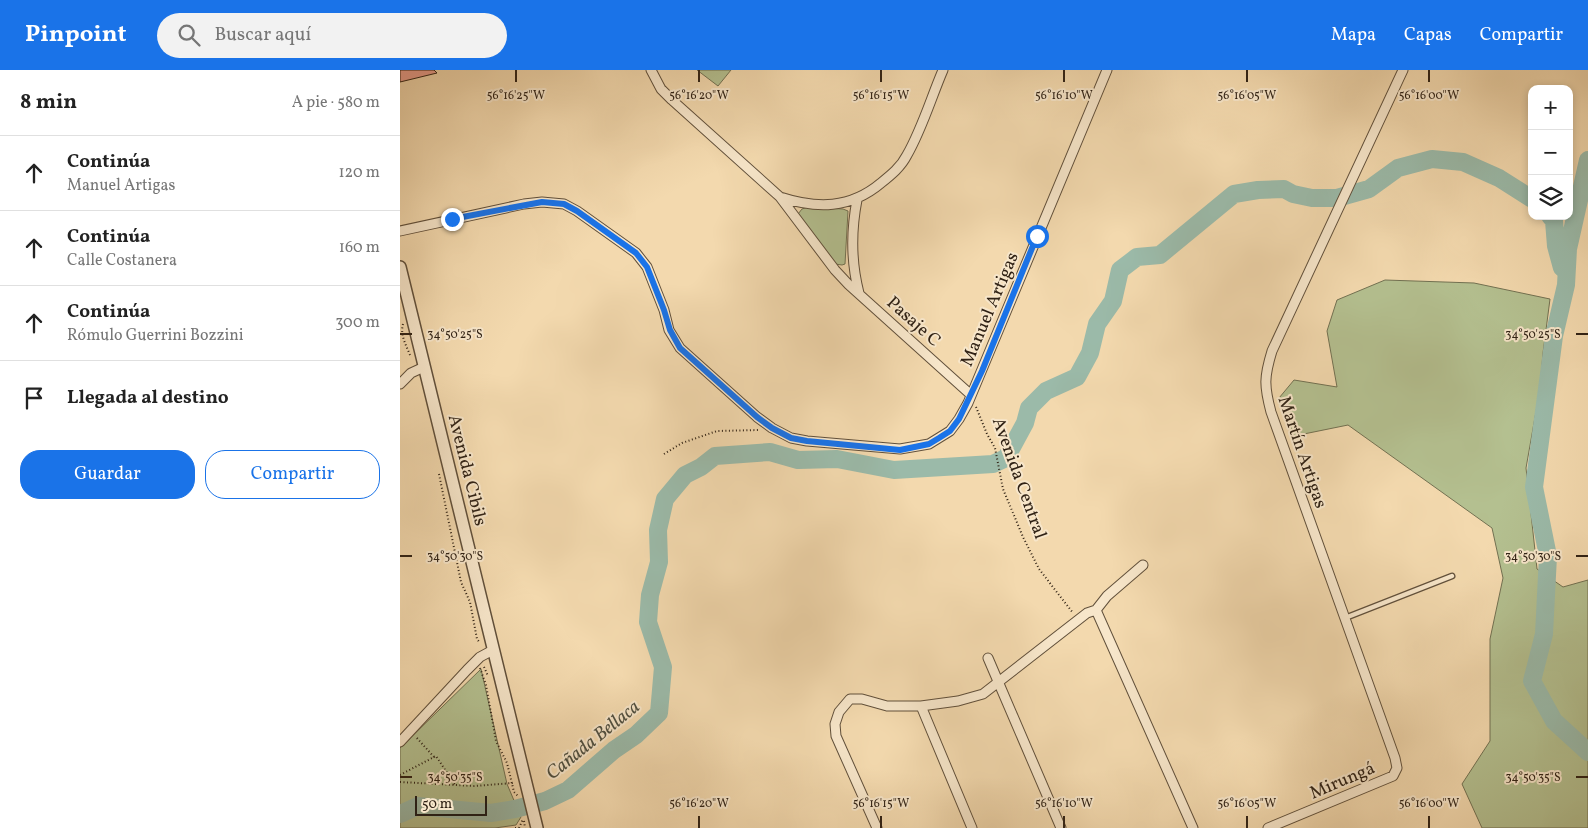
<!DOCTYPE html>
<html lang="es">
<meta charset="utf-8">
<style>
:root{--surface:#fff;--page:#f2f2f2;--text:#222;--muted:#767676;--line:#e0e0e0;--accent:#1a73e8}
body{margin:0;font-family:Vollkorn,serif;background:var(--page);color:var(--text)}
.controls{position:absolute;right:15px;top:15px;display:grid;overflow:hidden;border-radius:10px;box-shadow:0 2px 8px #0003}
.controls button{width:45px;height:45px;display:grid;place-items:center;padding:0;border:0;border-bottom:1px solid var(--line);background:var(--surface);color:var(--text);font:25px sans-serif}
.scale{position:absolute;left:15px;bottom:12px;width:72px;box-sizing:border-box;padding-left:5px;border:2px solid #302215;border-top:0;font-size:14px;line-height:18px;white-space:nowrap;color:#302215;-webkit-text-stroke:4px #f7e6ca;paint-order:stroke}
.stop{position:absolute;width:15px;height:15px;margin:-11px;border:4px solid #1a73e8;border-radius:50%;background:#fff}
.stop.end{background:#1a73e8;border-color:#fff;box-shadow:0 1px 5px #0008}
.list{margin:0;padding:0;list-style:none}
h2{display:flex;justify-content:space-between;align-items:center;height:65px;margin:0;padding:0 20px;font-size:21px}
h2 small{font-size:16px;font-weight:400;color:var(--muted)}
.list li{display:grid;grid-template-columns:32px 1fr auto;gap:15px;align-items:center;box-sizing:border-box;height:75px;padding:0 20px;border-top:1px solid var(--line)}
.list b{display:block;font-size:19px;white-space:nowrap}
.list p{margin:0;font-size:16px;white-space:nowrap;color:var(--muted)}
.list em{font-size:16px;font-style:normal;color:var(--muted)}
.actions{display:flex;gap:10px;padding:15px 20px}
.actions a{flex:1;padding:11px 0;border:1px solid var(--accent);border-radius:20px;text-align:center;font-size:18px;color:var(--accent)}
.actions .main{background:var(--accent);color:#fff}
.icon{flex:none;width:28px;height:28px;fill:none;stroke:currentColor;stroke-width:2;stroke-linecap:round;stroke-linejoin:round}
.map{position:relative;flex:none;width:1188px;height:758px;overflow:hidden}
header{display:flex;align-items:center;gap:30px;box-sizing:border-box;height:70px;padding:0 25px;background:var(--accent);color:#fff}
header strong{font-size:24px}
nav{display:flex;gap:28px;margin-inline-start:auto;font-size:18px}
.search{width:350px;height:45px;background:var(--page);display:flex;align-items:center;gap:12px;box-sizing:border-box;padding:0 18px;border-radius:28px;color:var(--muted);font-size:19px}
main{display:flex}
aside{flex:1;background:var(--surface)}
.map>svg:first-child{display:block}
.green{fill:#b4c090;stroke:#727152}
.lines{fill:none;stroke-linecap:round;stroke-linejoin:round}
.river{stroke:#9bbaa9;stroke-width:18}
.building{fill:#e99e8e;stroke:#302215}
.service-casing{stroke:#61503b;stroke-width:7}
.minor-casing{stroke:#61503b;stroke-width:11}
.tertiary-casing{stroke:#61503b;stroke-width:14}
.path{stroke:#302215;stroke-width:2;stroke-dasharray:1 2.5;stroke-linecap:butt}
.service{stroke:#f7e6ca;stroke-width:4.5}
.minor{stroke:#f7e6ca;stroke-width:9}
.tertiary{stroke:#f7e6ca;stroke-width:11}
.route{stroke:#1a73e8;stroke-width:6}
.ticks{fill:none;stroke:#302215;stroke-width:2}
.labels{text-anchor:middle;stroke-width:4;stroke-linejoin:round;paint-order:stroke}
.street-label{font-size:18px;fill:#302215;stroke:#f7e6ca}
.water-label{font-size:19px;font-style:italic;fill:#505041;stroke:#f7e6ca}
.ticks-label{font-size:12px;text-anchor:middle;fill:#302215;stroke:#f7e6ca;stroke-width:4;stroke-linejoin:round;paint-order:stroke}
</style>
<header>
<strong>Pinpoint</strong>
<div class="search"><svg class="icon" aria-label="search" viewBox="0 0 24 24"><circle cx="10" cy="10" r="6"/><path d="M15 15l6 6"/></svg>Buscar aquí</div>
<nav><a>Mapa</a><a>Capas</a><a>Compartir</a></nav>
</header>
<main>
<aside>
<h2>8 min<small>A pie · 580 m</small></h2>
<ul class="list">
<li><svg class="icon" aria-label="ahead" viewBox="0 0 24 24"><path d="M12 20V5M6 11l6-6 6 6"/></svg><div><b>Continúa</b><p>Manuel Artigas</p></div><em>120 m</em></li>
<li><svg class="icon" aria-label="ahead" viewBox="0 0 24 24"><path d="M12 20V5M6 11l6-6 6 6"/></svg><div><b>Continúa</b><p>Calle Costanera</p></div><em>160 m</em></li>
<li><svg class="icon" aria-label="ahead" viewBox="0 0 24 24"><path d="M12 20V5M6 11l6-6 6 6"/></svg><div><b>Continúa</b><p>Rómulo Guerrini Bozzini</p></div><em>300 m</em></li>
<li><svg class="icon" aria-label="arrive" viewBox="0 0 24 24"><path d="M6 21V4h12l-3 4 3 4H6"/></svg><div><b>Llegada al destino</b></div></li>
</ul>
<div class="actions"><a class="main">Guardar</a><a>Compartir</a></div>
</aside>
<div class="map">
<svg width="1188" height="758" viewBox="0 0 1188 758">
<rect width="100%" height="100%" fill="#f3d9ae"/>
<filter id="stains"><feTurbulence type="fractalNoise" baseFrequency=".004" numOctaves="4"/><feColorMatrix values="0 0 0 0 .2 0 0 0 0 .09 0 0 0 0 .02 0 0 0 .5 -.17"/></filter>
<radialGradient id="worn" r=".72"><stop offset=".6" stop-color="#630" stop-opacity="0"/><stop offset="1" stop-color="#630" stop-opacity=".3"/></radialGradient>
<path class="green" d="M297,0H331L318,16Z
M408,137L443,139L448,141L445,194L442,195L435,194L398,144L402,139Z
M985,210L1074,213L1150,229L1143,283L1140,319L1126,398L1137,499L1163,517L1188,510V758H1082L1062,714L1090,671V569L1103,508L1092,458L948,355L894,366L879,328L894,310L937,317L927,261L937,230Z
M81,599L107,714L121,747L116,755L95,758H0V678Z"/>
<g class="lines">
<path class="river" d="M1188,90L1168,179L1166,215L1154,266L1134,417L1148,486L1144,564L1132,611L1154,651L1188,682
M1150,146L1154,151L1156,176L1162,198
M0,744L18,736L91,743L115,739L145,731L168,720L214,680L236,665L259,643L263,597L248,552L250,525L259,492L258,460L265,429L285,405L301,397L315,386L370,382L398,390L437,389L494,400L593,394L606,388L625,353L629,338L646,321L677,307L690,283L697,254L713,231L720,200L737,187L760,185L834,124L858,120L884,119L893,124L912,128H937L969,119L998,98L1032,89L1063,92L1099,108L1132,129"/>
</g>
<path class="building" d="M0,0H34L37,3L0,12Z"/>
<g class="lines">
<g class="service-casing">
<path id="service" d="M945,548L1052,506"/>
</g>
<g class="minor-casing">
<path id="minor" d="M251,0L261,19L272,30L380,127C417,139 450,139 481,113C491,105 501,97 507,85C522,59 531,28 543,0
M380,127L435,200L449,215L570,324
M457,130C451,161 451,192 459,223
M0,161L124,134L142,132L164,134L177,141L236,183L247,197L264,240L269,260L280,278L357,347L372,358L391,368L407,371L500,379L529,374L550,361L559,349L568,333L707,0
M0,314L11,303L24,297
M696,540L793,758
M588,588L661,758
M521,636L572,758
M0,672L67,600L80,587L93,580
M477,758L436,666L435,654L439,642L450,629H462L487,636H521L558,631L583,624L687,543L696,540L707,526L743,495
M868,758L993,706L997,698L995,688L871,342C864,316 864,307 872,281L1003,0"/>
</g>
<g class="tertiary-casing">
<path id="tertiary" d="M0,197L137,758"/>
</g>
<path class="path" d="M3,254C0,265 6,275 10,285
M576,337L587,364L595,378L603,419L623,467L639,499L673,543
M264,384L282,373L317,361L359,360
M39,404L61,512L70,532L77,569L80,573
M84,597L88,606
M80,598L86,615L96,671L107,693L114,722L118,726
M34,687L36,686L55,715
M0,705L34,687L16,667
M0,712L74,716L113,713
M124,751L125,758
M115,758H121
M119,758L123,749"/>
<use href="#service" class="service"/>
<use href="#minor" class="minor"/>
<use href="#tertiary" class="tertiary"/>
</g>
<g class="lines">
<path class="route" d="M52,149L142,132L164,134L177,141L236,183L247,197L264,240L270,260L280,278L357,347L372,358L391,368L407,371L500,380L529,374L539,368L550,361L559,349L582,301L637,166"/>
</g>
<path class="ticks" d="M116,0V12M299,0V12M481,0V12M664,0V12M847,0V12M1029,0V12M0,264H12M1176,264H1188M0,486H12M1176,486H1188M0,707H12M1176,707H1188M299,746V758M481,746V758M664,746V758M847,746V758M1029,746V758"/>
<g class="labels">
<g class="street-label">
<text transform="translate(589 239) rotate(-67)" y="6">Manuel Artigas</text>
<text transform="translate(514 251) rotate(42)" y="6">Pasaje C</text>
<text transform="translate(903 382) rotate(71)" y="6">Martín Artigas</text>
<text transform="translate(68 400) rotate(76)" y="6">Avenida Cibils</text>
<text transform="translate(620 408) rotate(70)" y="6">Avenida Central</text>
<text transform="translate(942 710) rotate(-23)" y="6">Mirungá</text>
</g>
<g class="water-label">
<text transform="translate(192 669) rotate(-39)" y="7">Cañada Bellaca</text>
</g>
</g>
<g class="ticks-label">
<text x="116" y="29">56°16'25"W</text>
<text x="299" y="29">56°16'20"W</text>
<text x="481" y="29">56°16'15"W</text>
<text x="664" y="29">56°16'10"W</text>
<text x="847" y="29">56°16'05"W</text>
<text x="1029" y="29">56°16'00"W</text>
<text x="55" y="268">34°50'25"S</text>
<text x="1133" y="268">34°50'25"S</text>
<text x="55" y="490">34°50'30"S</text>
<text x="1133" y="490">34°50'30"S</text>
<text x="55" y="711">34°50'35"S</text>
<text x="1133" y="711">34°50'35"S</text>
<text x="299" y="737">56°16'20"W</text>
<text x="481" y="737">56°16'15"W</text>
<text x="664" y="737">56°16'10"W</text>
<text x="847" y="737">56°16'05"W</text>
<text x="1029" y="737">56°16'00"W</text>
</g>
<rect width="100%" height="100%" filter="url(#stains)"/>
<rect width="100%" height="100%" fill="url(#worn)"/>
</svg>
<div class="controls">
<button>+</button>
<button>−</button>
<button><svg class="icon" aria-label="layers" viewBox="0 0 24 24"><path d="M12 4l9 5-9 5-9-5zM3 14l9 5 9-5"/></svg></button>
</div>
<div class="scale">50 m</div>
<div class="stop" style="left:637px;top:166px"></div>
<div class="stop end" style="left:52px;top:149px"></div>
</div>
</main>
